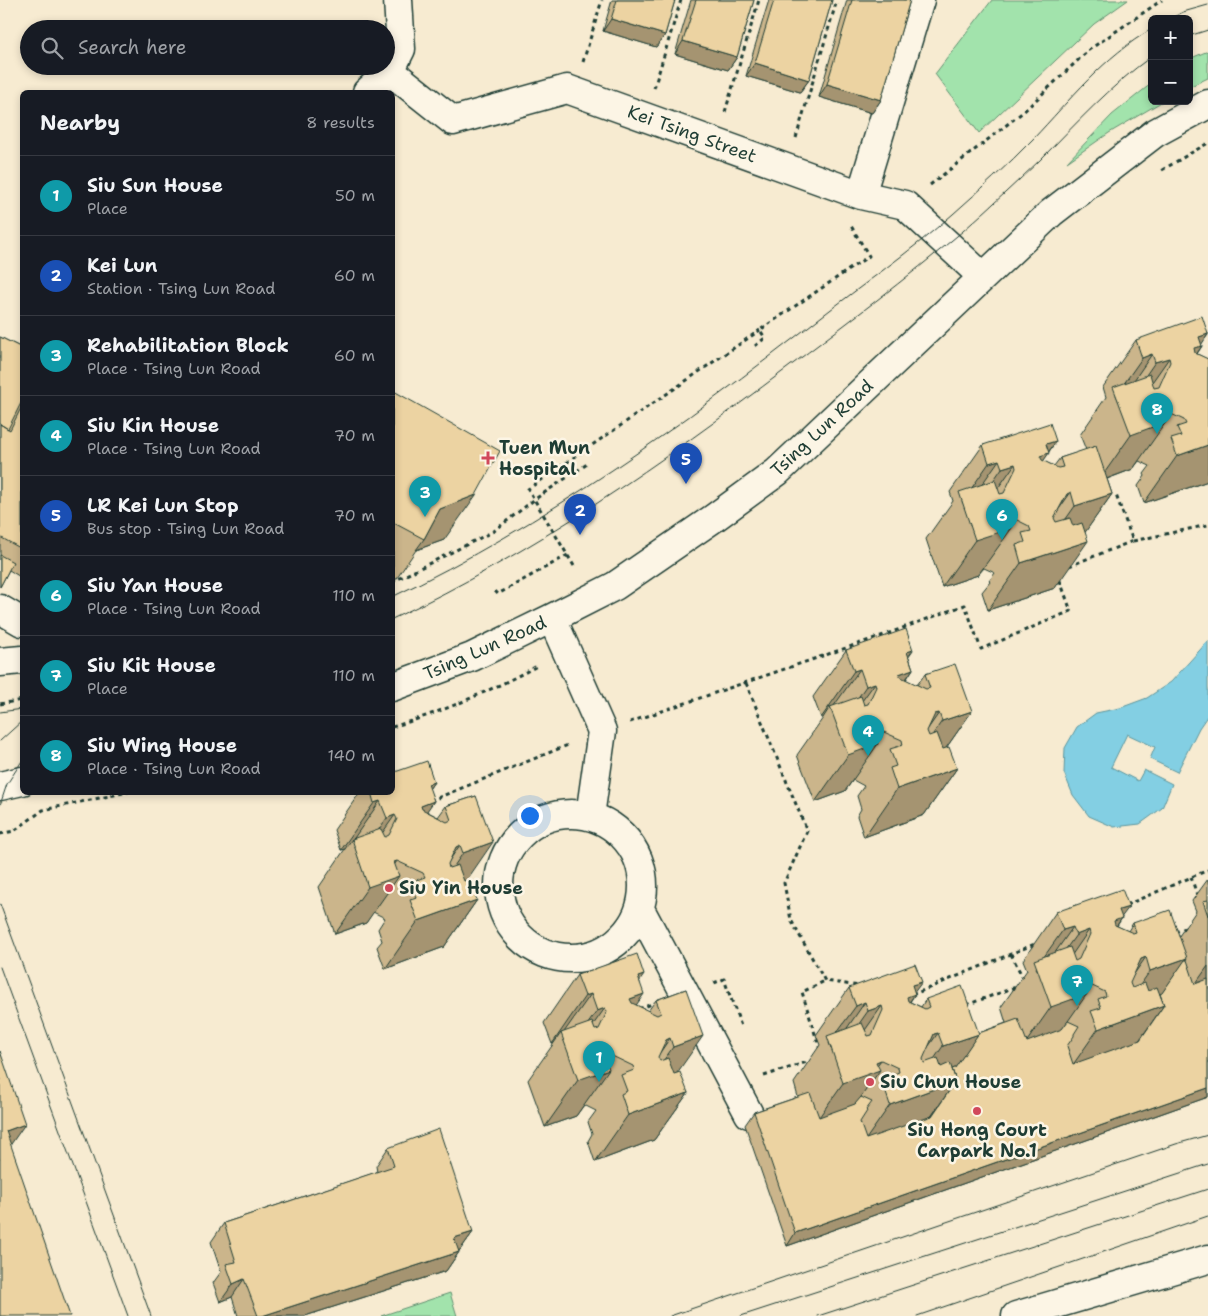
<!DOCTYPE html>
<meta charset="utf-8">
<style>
:root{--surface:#171b24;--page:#242831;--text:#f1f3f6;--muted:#9ea1a6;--line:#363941;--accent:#ea580c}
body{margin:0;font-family:"Shantell Sans",sans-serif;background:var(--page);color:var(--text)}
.controls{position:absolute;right:15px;top:15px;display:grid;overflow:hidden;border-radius:8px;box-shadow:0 2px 8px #0003}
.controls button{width:45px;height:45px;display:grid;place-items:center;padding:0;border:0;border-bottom:1px solid var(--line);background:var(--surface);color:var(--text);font:25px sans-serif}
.you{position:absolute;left:529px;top:815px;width:18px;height:18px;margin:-12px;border:4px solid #fff;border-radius:50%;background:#1a73e8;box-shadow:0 0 0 8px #1a73e833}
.badge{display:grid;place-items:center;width:32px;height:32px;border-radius:50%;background:var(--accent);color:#fff;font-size:16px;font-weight:700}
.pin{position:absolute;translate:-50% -41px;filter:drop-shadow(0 1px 2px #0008)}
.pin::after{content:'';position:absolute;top:26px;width:18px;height:15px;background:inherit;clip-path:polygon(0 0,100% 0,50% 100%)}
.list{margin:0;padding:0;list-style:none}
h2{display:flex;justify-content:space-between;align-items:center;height:65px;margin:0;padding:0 20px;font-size:21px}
h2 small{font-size:16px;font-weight:400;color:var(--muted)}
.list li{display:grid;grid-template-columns:32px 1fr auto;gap:15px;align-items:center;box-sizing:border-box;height:80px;padding:0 20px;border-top:1px solid var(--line)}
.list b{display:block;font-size:19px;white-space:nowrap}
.list p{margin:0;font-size:16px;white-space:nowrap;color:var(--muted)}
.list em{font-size:16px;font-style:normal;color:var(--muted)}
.icon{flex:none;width:28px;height:28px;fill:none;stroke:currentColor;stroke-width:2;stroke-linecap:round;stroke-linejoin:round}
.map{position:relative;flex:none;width:1208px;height:1316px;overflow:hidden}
.search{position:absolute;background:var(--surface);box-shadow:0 2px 8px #0003;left:20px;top:20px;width:375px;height:55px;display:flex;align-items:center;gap:12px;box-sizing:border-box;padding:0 18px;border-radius:28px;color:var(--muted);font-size:19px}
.panel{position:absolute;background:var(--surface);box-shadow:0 2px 8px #0003;left:20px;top:90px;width:375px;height:705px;border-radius:8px}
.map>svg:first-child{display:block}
.green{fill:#a2e3ac;stroke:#609070}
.water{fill:#83cfe3;stroke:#5b959d}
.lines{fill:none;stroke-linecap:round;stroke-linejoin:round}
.minor-casing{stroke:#1f3d34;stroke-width:31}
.path{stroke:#1f3d34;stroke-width:3;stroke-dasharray:4 4;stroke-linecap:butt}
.minor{stroke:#fcf5e5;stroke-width:28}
.tram{stroke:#1f3d34;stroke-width:1}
.wall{fill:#cbb58b;stroke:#1f3d34}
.shaded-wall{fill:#a59471;stroke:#1f3d34}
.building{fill:#ecd3a2;stroke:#1f3d34}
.poi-dot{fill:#d1495b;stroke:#fcf5e5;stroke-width:2}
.labels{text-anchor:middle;stroke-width:5;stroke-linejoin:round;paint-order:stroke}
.street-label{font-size:18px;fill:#1f3d34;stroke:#fcf5e5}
.poi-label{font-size:18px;font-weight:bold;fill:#1f3d34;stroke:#fcf5e5;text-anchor:start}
</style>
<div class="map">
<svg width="1208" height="1316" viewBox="0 0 1208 1316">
<rect width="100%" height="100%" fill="#f7ebd1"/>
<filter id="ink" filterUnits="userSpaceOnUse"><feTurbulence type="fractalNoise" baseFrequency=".02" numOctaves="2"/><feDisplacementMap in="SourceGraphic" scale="10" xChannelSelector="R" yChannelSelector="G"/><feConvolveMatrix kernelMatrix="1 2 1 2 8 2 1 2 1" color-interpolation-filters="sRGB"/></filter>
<g filter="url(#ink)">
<path class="green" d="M992,0H1128L1094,24L979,133L935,74Z
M1208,51V78L1189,87V59Z
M1152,83V101H1163L1109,133L1067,162L1112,115Z
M450,1293L457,1316H381Z"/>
<path class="water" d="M1208,641V715L1199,728L1177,772L1150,759L1155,747L1127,734L1111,767L1138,781L1144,770L1172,784L1162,808L1140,824L1114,827L1089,816L1073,795L1064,773L1065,748L1077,727L1096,713L1120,708L1147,698L1171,682Z"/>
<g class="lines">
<g class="minor-casing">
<path id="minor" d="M390,71L453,121L567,89L861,195L905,205L983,277
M367,92L390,71L401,49L398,0
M861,195L920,0
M0,609L22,622
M552,618L602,731L590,816
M0,662L22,660
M392,687L472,657L552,618L615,586L714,518L777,472L1051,213L1155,133L1208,104
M0,786L22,781
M499 886a72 72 0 1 1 144 0a72 72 0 1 1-144 0Z
M640,909L749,1114
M1016,1316L1208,1259"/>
</g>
<path class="path" d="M583,62L602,0
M654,88L681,0
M725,112L759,0
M796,138L837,0
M1162,170L1208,143
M930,185L1023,112L1090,49L1162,0
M755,346L765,338L760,330L869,256L851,226
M1133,541L1208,525
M574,566L528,489L760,330
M1069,566L1133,541L1116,495
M392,582L494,531L535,499L587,464
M495,591L498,594L568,555
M746,683L807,831L784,883L791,920L825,981L859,986
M0,704L22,700
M630,722L881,636L965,605L981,649L1071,611L1059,578
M392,727C443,712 492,690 539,665
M430,801L568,745
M0,834L14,831L43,810L128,792
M1191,877L1198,898
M1126,905L1208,870
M1175,932L1188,927
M1011,954L1024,980
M714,983L724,979L742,1029
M912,995L1037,943
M966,1005L1016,987
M639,1009L654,1003
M820,1050L802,992L825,981
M764,1076L810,1061"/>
<use href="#minor" class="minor"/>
<path class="tram" d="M1170,19L1183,12L1208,5
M1189,36L1208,30
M392,597C545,524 684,424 817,320C862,285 910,252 953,214C980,190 1008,165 1033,139C1070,100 1104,56 1152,29
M392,619C533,553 663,462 786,369C846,324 906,279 963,231C989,208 1015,184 1040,160C1076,124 1110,86 1152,56
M0,712L22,709
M0,741L22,721
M0,805L7,784L22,761
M0,904L151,1316
M0,967L128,1316
M670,1316L1176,1144L1208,1135
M741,1316L1208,1164
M818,1316L1208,1189
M917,1316L1208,1216"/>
</g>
<path class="wall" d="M612,0H675L665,35L656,47L603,31Z
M691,0H754L737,57L728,70L675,54Z
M769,0H832L809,80L800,92L746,76Z
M847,0H910L881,100L872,113L819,97Z
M1208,333V335L1201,344L1202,346L1197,354L1207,359L1208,358V481L1144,503L1138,486L1145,476L1144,474L1150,466L1139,461L1133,469L1107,479L1112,494L1085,532L1055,588L988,610L982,592L990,582L989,581L995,573L984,568L978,575L942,587L926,539L953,501L950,492L983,445L1056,441L1043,461L1054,466L1060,458L1086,450L1080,435L1106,397L1103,387L1136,340Z
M0,337L22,348V578L9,570L0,587Z
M392,390L444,540L416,550L393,584Z
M846,650L909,657L913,669L906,680L917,685L925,674L972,711L946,748L957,768L924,815L864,837L857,816L861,809L857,796L864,786L853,780L845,791L815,802L797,755L823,718H821L813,697Z
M434,782L429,789L434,801L426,811L438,817L446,806L476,796L467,880L477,900L444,947L385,969L377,947L382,941L378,929L385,918L373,912L366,923L335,934L319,887L345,849L341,850L334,830L360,792H392Z
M1208,879V1097L787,1246L745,1125L754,1112L798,1097L794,1083L820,1045L816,1035L849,988L915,992V994L910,1002L921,1007L926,999L979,1033L1006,1023L1001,1007L1027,970L1023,960L1056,912L1122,917V918L1117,926L1128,931L1133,923L1179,936L1196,911L1192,901Z
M577,975L640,982L636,1005L648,1011L656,1000L686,989L677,1073L688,1093L654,1140L595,1162L588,1141L592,1134L588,1122L596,1111L584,1105L576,1116L545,1127L528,1080L554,1043L552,1044L544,1023Z
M388,1148L473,1232L460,1250L459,1251V1252L446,1271L305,1316H238L232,1297L220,1302L213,1283L221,1272L211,1242L224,1223L377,1172L376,1166Z"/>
<path class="shaded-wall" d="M611,19L665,35L656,47L603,31Z
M683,41L737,57L728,70L675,54Z
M755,63L809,80L800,92L746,76Z
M827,84L881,100L872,113L819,97Z
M1208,334L1200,347L1202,346L1169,393L1199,337Z
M1152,354L1119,402L1116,395L1142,358Z
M1169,358L1136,405L1122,410L1155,362Z
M1167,412L1159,424L1166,422L1133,469L1098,482L1131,435L1163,413Z
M1056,441L1047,454L1049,453L1016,500L1046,444Z
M1208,445V481L1144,503L1177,456Z
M999,460L966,507L962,502L989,463Z
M1015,464L982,511L969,516L1002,468Z
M1071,492L1038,539L1067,494Z
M1112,494L1079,541L1042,553L1075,506Z
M476,495L444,540L416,550L424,539L440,509Z
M1013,518L1004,530L1012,528L978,575L942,587L975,540L1008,519Z
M1088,541L1055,588L988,610L1021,563Z
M913,650L880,697L907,652Z
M860,669L831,710L830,707L823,718H821L854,671Z
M913,669L880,716L899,674Z
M875,683L841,730L838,727L866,686Z
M972,711L939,758L909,769L942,721Z
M939,713L906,760L935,714Z
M877,729L862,749L878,744L845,791L815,802L848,755L873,730Z
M957,768L924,815L864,837L897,789Z
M434,782L401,829L428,784Z
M380,801L352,841V839L345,849L341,850L374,803Z
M434,801L401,848L421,806Z
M395,815L362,862L358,858L387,818Z
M493,842L460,890L430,901L463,853Z
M460,845L427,893L456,847Z
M397,861L383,881L399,876L366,923L335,934L368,887L394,862Z
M477,900L444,947L385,969L418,921Z
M1129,907L1120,919L1122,918L1089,965L1119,910Z
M1073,927L1040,974L1036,968L1063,930Z
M1089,930L1056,978L1042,982L1076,935Z
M1146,957L1113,1004L1141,959Z
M1187,958L1154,1005L1117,1018L1150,971Z
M1208,966V989L1187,996Z
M644,975L611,1022L638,977Z
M922,982L913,994H915L882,1041L912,985Z
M1088,984L1079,997L1087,994L1054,1041L1018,1054L1051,1007L1084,986Z
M591,994L562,1035L561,1033L554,1043L552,1044L585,996Z
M644,994L611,1041L630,999Z
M865,1002L832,1050L829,1043L856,1006Z
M1164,1005L1131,1052L1065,1076L1098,1029Z
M882,1006L849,1053L835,1058L868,1011Z
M605,1008L572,1055L568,1052L597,1011Z
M938,1033L905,1080L934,1034Z
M979,1034L946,1081L910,1094L943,1046Z
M703,1036L670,1083L640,1094L673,1047Z
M670,1038L637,1086L666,1040Z
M608,1054L593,1075L609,1069L576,1116L545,1127L578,1080L604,1055Z
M881,1060L872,1072L880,1070L847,1117L810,1130L843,1083L876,1062Z
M956,1081L923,1128L857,1152L890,1105Z
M1208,1088V1097L787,1246L795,1233Z
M688,1093L654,1140L595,1162L628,1115Z
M25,1124L0,1160L6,1131Z
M473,1232L460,1250L442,1257L454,1238Z
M459,1252L446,1271L305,1316H262Z
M244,1279L232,1297L220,1302L233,1284Z"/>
<path class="building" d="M617,0H675L665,35L611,19Z
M696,0H754L737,57L683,41Z
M774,0H832L809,80L755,63Z
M852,0H910L881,100L827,84Z
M1202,316L1208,334L1199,337L1202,346L1194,348L1195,353L1208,359V445L1177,456L1171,439L1181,436L1177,427L1186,424L1184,420L1167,412L1163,413L1166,422L1131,435L1113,387L1150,374L1154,388L1159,387L1170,362L1169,358L1155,362L1152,354L1142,358L1136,340Z
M0,337L22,348V401L8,429L0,424Z
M392,390L500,451L476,495L440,509L424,539L392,522Z
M22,406V549L0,537V424L10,430Z
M1050,423L1056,441L1046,444L1049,453L1040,456L1042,460L1058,468L1063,467L1060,458L1096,446L1112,494L1075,506L1071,492L1067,494L1054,518L1056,522L1070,518L1073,526L1082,523L1088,541L1021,563L1016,545L1025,542L1022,533L1031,531L1029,526L1013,518L1008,519L1012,528L975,540L959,492L995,480L1000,494L1004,493L1016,468L1015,464L1002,468L999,460L989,463L983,445Z
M0,555L13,562L0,587Z
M906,629L913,650L907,652L913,669L899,674L901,677L926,689L930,688L925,674L955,664L972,711L942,721L939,713L935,714L927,731L929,736L937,733L943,749L949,747L957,768L897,789L890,768L896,766L890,749L903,745L902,740L877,729L873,730L878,744L848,755L830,707L861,696L864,705L868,704L876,687L875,683L866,686L860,669L854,671L846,650Z
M427,761L434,782L428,784L434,801L421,806L422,809L447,822L451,820L446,806L476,796L493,842L463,853L460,845L456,847L448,864L449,868L458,865L464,881L470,879L477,900L418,921L410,900L417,898L411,882L425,877L423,873L397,861L394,862L399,876L368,887L352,839L381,829L385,837L389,835L397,819L395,815L387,818L380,801L374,803L371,792H392V773Z
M1122,889L1129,907L1119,910L1122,918L1114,921L1115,925L1133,933L1136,932L1133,923L1170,910L1187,958L1150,971L1146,957L1141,959L1130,983L1132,988L1145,983L1148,991L1157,987L1164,1005L1098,1029L1091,1011L1101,1008L1098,999L1106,996L1105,992L1088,984L1084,986L1087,994L1051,1007L1034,960L1070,947L1075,961L1079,959L1090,934L1089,930L1076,935L1073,927L1063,930L1056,912Z
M1208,900V916L1203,901Z
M637,954L644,975L638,977L644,994L630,999L632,1003L657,1015L661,1013L656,1000L686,989L703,1036L673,1047L670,1038L666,1040L658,1057L660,1061L668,1058L674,1074L680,1072L688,1093L628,1115L621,1094L627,1091L621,1075L634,1070L633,1066L608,1054L604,1055L609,1069L578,1080L561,1033L592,1022L595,1030L599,1029L607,1012L605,1008L597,1011L591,994L585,996L577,975Z
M1185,960H1187L1195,984L1208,979V1088L795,1233L754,1112L810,1093L819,1117L855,1104L861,1097L872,1102L866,1110L867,1111L860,1122L866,1139L932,1116L956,1081L952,1069L955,1068L979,1033L1018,1019L1027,1042L1062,1029L1068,1021L1079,1026L1074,1034V1036L1067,1046L1073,1064L1140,1040L1164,1005L1160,994L1162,993Z
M915,964L922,982L912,985L915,994L907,997L908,1001L925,1009L929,1007L926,999L962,986L979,1034L943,1046L938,1033L934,1034L923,1059L924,1063L938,1058L941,1067L950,1063L956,1081L890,1105L884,1087L894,1083L891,1075L899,1072L898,1068L881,1060L876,1062L880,1070L843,1083L827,1036L862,1023L868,1036L872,1035L883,1010L882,1006L868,1011L865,1002L856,1006L849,988Z
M0,1051L25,1124L6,1131L70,1316H0Z
M439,1129L473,1232L454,1238L459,1252L262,1316H258L244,1279L233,1284L226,1264L236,1262L224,1223L394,1166L388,1148Z"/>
</g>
<g class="poi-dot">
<path d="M485.5 450.5h5v5h5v5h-5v5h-5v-5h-5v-5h5z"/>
<circle cx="389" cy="888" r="5"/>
<circle cx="870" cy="1082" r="5"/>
<circle cx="977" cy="1111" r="5"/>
</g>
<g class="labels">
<g class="street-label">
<text transform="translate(692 134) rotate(20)" y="6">Kei Tsing Street</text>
<text transform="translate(822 428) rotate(-43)" y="6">Tsing Lun Road</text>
<text transform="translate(485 648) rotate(-24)" y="6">Tsing Lun Road</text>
</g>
<g class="poi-label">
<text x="499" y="454">Tuen Mun<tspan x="499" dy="21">Hospital</tspan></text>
<text x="399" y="894">Siu Yin House</text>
<text x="880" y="1088">Siu Chun House</text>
<text x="977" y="1136" text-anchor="middle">Siu Hong Court<tspan x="977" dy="21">Carpark No.1</tspan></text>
</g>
</g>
</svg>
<div class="controls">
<button>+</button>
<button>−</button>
</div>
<div class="you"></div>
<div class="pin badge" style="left:599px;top:1082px;background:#0f9aa8">1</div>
<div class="pin badge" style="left:580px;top:535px;background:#1a4fb4">2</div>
<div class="pin badge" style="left:425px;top:517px;background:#0f9aa8">3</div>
<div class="pin badge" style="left:868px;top:756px;background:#0f9aa8">4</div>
<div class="pin badge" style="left:686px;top:484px;background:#1a4fb4">5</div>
<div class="pin badge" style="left:1002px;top:540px;background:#0f9aa8">6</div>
<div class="pin badge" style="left:1077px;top:1006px;background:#0f9aa8">7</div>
<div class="pin badge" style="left:1157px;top:434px;background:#0f9aa8">8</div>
<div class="search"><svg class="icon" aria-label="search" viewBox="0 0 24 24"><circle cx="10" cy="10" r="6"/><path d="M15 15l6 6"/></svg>Search here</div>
<section class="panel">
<h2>Nearby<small>8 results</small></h2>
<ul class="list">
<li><span class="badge" style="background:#0f9aa8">1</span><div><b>Siu Sun House</b><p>Place</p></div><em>50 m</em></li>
<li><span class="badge" style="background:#1a4fb4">2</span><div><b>Kei Lun</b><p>Station · Tsing Lun Road</p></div><em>60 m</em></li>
<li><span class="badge" style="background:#0f9aa8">3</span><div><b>Rehabilitation Block</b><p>Place · Tsing Lun Road</p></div><em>60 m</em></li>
<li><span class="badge" style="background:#0f9aa8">4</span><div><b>Siu Kin House</b><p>Place · Tsing Lun Road</p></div><em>70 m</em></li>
<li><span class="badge" style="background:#1a4fb4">5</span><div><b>LR Kei Lun Stop</b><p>Bus stop · Tsing Lun Road</p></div><em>70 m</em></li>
<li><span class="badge" style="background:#0f9aa8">6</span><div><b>Siu Yan House</b><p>Place · Tsing Lun Road</p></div><em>110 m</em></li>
<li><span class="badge" style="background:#0f9aa8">7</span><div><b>Siu Kit House</b><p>Place</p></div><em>110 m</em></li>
<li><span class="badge" style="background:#0f9aa8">8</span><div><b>Siu Wing House</b><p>Place · Tsing Lun Road</p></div><em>140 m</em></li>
</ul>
</section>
</div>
